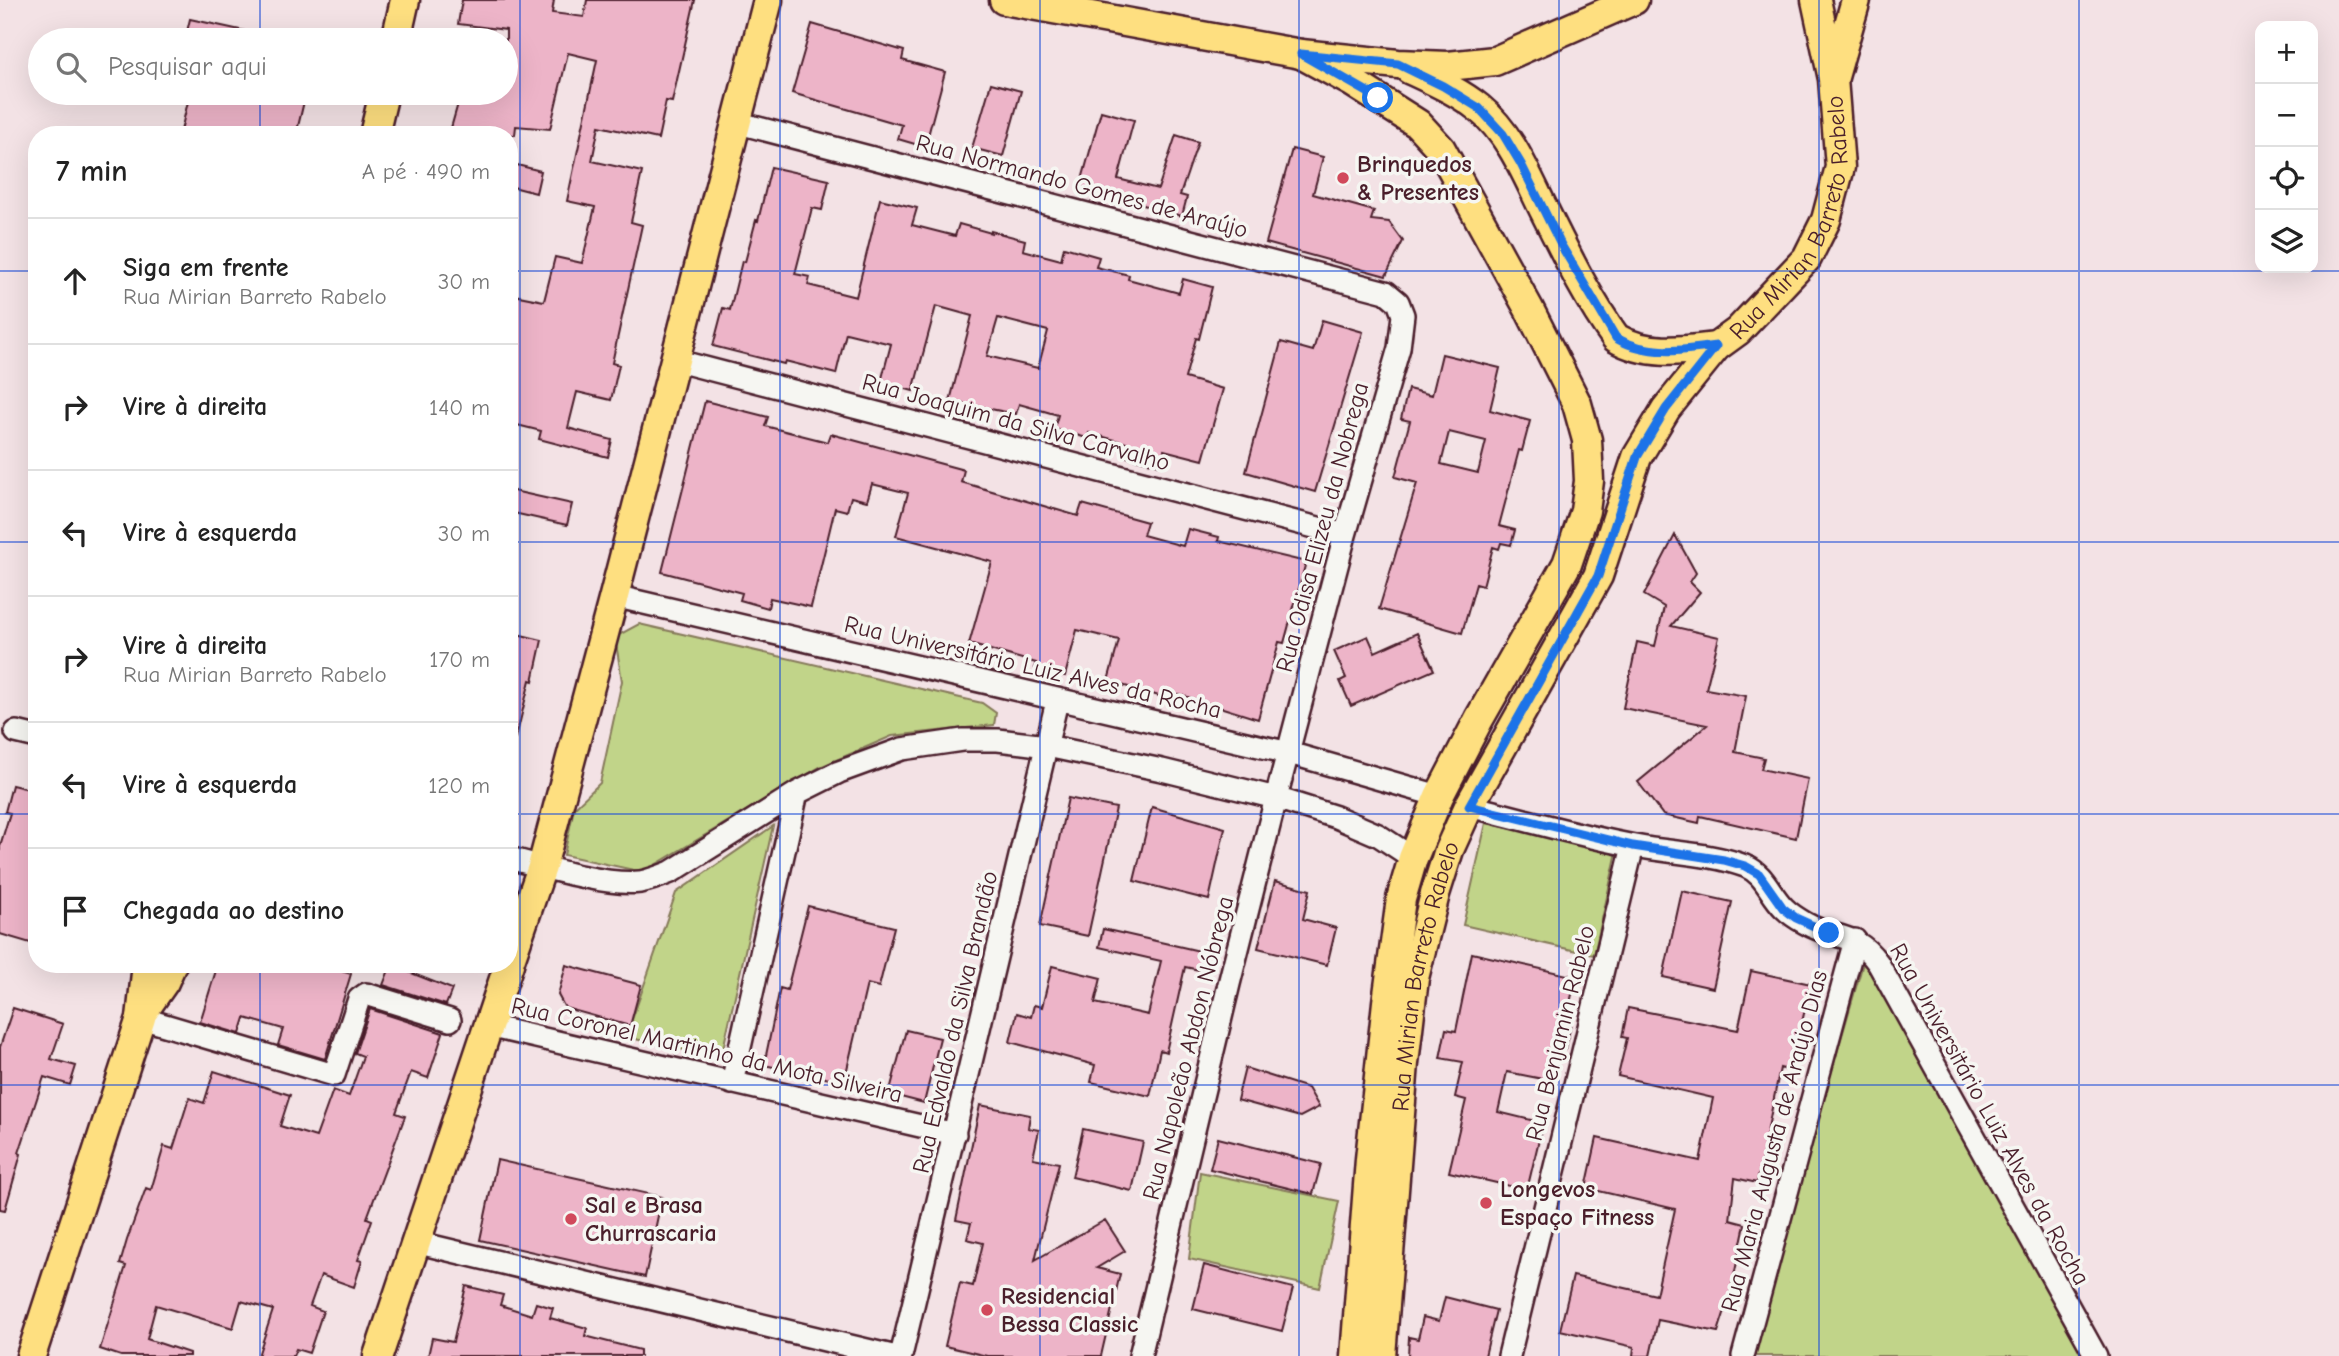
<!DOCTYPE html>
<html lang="pt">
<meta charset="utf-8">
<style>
:root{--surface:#fff;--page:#f6f6f6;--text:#222;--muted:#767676;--line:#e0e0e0}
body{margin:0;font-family:"Comic Neue",sans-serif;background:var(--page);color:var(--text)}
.controls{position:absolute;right:21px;top:21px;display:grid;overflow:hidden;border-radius:14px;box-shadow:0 7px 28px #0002}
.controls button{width:63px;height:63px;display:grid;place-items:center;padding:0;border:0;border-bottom:2px solid var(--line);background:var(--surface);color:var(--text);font:35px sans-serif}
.stop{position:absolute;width:21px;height:21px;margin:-16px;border:5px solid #1a73e8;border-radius:50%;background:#fff}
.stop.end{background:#1a73e8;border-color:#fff;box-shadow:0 2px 7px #0008}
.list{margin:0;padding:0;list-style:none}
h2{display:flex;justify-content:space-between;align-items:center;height:91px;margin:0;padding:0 28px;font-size:30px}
h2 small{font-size:23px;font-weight:400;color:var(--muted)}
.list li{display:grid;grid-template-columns:46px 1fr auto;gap:21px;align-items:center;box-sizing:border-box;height:126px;padding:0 28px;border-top:2px solid var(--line)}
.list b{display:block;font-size:26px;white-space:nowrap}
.list p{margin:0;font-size:23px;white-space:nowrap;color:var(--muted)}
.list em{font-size:23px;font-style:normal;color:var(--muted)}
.icon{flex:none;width:38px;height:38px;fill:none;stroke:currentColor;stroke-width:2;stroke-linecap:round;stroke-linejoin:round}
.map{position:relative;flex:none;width:2339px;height:1356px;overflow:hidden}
.search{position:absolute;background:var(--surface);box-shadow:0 7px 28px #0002;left:28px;top:28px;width:490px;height:77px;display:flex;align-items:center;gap:18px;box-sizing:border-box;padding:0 24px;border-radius:38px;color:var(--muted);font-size:26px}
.panel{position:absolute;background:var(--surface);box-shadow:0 7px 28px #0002;left:28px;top:126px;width:490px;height:847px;border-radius:28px}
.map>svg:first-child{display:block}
.green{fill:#c1d489;stroke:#867a5a;stroke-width:2}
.building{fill:#edb4c8;stroke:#4a1f2b;stroke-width:2;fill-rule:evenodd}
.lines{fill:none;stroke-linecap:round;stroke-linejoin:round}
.minor-casing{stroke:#4a1f2b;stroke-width:26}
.major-casing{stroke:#4a1f2b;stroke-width:33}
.minor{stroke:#f6f6f2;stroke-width:21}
.major{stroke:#fedf80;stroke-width:28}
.route{stroke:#1a73e8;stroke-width:9}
.grid{fill:none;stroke:#1d4ed8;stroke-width:2;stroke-opacity:0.55}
.poi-dot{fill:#d1495b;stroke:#f6f6f2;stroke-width:2.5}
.labels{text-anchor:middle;stroke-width:7;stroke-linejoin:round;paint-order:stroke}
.poi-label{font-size:24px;font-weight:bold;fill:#4a1f2b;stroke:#f6f6f2;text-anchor:start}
.street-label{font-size:24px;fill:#4a1f2b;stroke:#f6f6f2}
</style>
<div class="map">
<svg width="2339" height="1356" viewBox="0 0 2339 1356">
<rect width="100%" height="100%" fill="#f3e2e5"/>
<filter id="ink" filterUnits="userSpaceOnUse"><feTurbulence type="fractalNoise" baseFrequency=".0143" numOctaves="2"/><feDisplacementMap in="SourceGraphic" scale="14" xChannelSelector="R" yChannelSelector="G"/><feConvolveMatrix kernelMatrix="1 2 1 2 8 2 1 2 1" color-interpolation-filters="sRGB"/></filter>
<g filter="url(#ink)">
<path class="green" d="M639,624L982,703L996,713L994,725L892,736L820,767L643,872L564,855L574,808L600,783L622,681L615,637Z
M1486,823L1617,852L1594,955L1463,925Z
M773,826L721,1058L626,1037L676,893Z
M1866,953L2089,1356H1749Z
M1200,1172L1339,1201L1320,1288L1189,1259Z"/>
<path class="building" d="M462,0H554L552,13L584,17L587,0H695L672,102L666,101L658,139L599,126L592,161L642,172L631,222L642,225L612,363L619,365L611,400L577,392L568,428L612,440L608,457L539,439L541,431L509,423V294L544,301L555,257L582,263L595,207L567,201L597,60L568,53L550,129L516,126L515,135H449L461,93H506V30L458,24Z
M190,19L254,33L253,40H185Z
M812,24L904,51L902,60L945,72L925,147L898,139L902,125L792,93Z
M991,83L1021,91L1003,156L972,148Z
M190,93H306L296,135H180Z
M1101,111L1134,120L1118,179L1158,189L1176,135L1198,142L1180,195L1187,197L1182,216L1080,187Z
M1292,149L1323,157L1313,194L1374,211L1371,220L1389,222L1403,241L1386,276L1266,243Z
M509,163L541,171L536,193L509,186Z
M771,167L829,180L822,210L812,208L795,274L810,277L808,285L856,297L880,199L917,208L912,225L955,236L959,224L991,233V231L1025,240L1023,250L1061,260L1064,247L1099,257L1096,267L1129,275L1128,279L1179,293L1183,279L1212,287L1199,339L1196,338L1185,378L1223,389L1203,460L1164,450L1160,465L1127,457L1130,444L1089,433L1087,438L1054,429L1058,415L1019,404L1016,414L950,401L972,316L936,306L913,391L881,382L891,344L846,333L836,374L785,361L784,364L713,346L723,308L730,310L742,261L745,262L756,220L758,221ZM998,318L1048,331L1038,368L987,356Z
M1322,320L1363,332L1315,492L1246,472L1281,342L1313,351Z
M1442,354L1500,368L1490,410L1530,421L1522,451L1519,450L1499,526L1515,530L1511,545L1501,543L1499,549L1493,547L1483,586L1476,584L1462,633L1379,609L1417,483L1395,477L1410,421L1401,419L1408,389L1432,395ZM1449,432L1486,441L1478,473L1441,464Z
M705,401L768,417L765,426L828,442L831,434L964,470L961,482L1078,516L1082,504L1147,522L1143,535L1183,546L1188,529L1219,537L1218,541L1306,562L1284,643L1279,642L1258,719L1178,694L1176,701L1108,681L1119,640L1077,630L1065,676L1034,668L1036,663L969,644L992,562L896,536L908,493L872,484L867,501L851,497L847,511L835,508L811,607L770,598L768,608L740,600L742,593L662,572Z
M509,490L572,504L567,525L509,512Z
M1675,535L1696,573L1690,582L1700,592L1671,626L1719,637L1706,689L1746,696L1735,752L1764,758L1761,769L1808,779L1796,838L1700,816L1699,823L1663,815L1638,782L1707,725L1623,708L1637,642L1655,646L1664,607L1644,595Z
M1417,633L1434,670L1351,706L1340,681L1346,678L1334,651L1368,636L1375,652Z
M517,634L542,640L533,681L530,680L516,738L509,737V647L514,648Z
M12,785L37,791V945L0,934V846L10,813L5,812Z
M1068,798L1116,808L1088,936L1040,926Z
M1152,807L1225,828L1209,900L1134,881Z
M1275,881L1310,890L1303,919L1336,928L1327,965L1258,948Z
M1682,891L1732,902L1713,988L1663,977Z
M808,906L894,927L879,987L867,984L844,1082L764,1065L780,988L787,990Z
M1103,929L1213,954L1209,972L1185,967L1166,1052L1160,1050L1150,1096L1091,1082L1095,1065L1010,1042L1017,1013L1031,1017L1034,1005L1042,1007L1052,966L1101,978L1095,1003L1148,1015L1161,961L1099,947Z
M1472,953L1576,977L1567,1016L1572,1017L1566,1049L1555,1047L1548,1080L1507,1072L1498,1112L1543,1123L1527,1190L1449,1172L1466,1100L1455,1097L1463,1062L1440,1058L1446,1029L1456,1031Z
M218,964H320L351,974L325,1059L278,1045L283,1029L245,1018L240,1034L200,1022Z
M391,965L452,989L446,1005L383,985Z
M566,965L641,985L630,1026L565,1008L558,995Z
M1751,971L1811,984L1798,1039L1794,1038L1788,1070L1780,1068L1757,1183L1735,1178L1730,1220L1745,1224L1730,1295L1718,1332L1658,1320L1650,1356H1633L1634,1347L1560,1330L1573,1276L1656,1295L1675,1209L1586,1188L1597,1138L1700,1161L1713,1098L1618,1076L1627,1038L1622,1037L1628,1008L1738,1030Z
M13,1008L63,1024L51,1059L76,1066L70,1085L44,1077L19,1153L21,1154L5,1210L0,1209V1047Z
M370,1009L443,1033L428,1078L411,1072L396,1113L405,1116L367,1218L372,1220L358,1260L362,1261L354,1287L321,1275L310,1306L323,1311L309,1353L296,1349L293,1356H258L273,1310L241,1301L233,1328L156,1305L147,1339L189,1353V1356H121L100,1349L126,1266L120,1264L127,1240L146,1188L151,1190L164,1146L173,1149L189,1098L204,1103L214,1071L290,1095L280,1126L316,1137L333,1090L349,1096L363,1056L355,1053Z
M906,1030L940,1038L924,1103L889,1094Z
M1245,1068L1308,1088L1319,1107L1300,1117L1237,1100Z
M980,1105L1030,1115L1028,1128L1039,1130L1033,1158L1059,1163L1035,1260L1105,1220L1125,1251L1097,1268L1120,1274L1101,1356H987L945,1346L960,1283L973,1286L983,1243L967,1239L971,1223L956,1220Z
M1083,1129L1143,1142L1132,1191L1072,1177Z
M1218,1138L1321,1164L1313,1194L1210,1169Z
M497,1160L662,1197L645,1277L480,1240Z
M1204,1265L1293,1288L1282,1331L1193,1309Z
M466,1286L503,1295L500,1305L532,1315L536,1303L553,1308L550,1318L587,1328L585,1336L640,1350V1356H428L432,1338L453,1342Z
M1445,1297L1496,1310L1485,1356H1408L1409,1337L1418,1339L1423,1317L1439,1321Z"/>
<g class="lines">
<g class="minor-casing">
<path id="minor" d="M735,122L1386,292L1398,302L1403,315L1399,348L1345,535L1276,798L1229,984L1140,1356
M674,360L1345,535
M614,596L1289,753L1439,796
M16,732L37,737
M1469,806C1524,819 1579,836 1635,846C1670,853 1710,853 1745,866C1765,874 1769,893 1784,908C1790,914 1798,919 1805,923C1836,941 1854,930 1878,963L2096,1356
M509,858C543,867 606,886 640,882C651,880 661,876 671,872L797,793L839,772L902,749L963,740H998L1047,746L1162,770L1276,798L1336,817L1378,835L1413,858
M141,1018L334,1075L359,999L366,994L450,1020
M488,1026L955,1134
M732,1083L797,793
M415,1242L892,1356
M901,1356L1057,701
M1509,1356L1633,846
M1743,1356L1855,940"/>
</g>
<g class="major-casing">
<g id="major">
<path d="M1004,0L1301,54L1398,64L1448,66L1495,61L1634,0"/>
<path d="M396,40L405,0"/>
<path d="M1301,54L1352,82L1418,124L1441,149L1529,309L1577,404L1587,440L1589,481L1585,511L1567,564L1479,719L1439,796L1413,858L1401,899L1387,1002L1370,1159L1355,1356"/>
<path d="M1409,69C1432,80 1458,91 1479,108C1511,134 1527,176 1545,212C1566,254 1588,300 1616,338C1647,356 1682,351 1716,347"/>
<path d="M1834,77L1856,0"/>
<path d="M374,135L384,93"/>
<path d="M509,963L542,867L614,596L768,0"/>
<path d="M143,1012L164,982L172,964"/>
<path d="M31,1356L141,1018L147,964"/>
<path d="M378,1356L509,964"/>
<path id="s1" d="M1381,1356L1404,1063L1414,978L1435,894L1449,850L1469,806L1598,576L1637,457L1666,409L1716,347L1738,331L1807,258L1826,220L1840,167L1833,79L1816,0"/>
</g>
</g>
<use href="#minor" class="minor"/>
<use href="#major" class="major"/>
</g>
</g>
<g class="lines" filter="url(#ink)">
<path class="route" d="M1378,98L1301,54L1398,64L1443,86L1479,108L1503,134L1521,164L1561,245L1616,338C1647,356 1682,351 1716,346L1666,409L1637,457L1598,576L1469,806L1633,846L1724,860L1745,866L1759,874L1783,908L1796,918L1829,933"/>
</g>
<path class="grid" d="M260,0V40M520,0V1356M780,0V1356M1040,0V1356M1299,0V1356M1559,0V1356M1819,0V1356M2079,0V1356M260,93V135M0,271H37M509,271H2339M0,542H37M509,542H2339M0,814H37M509,814H2339M260,964V1356M0,1085H2339"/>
<g class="poi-dot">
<circle cx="1343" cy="178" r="7"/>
<circle cx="1486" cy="1203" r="7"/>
<circle cx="571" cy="1219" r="7"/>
<circle cx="987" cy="1310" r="7"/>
</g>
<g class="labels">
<g class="poi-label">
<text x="1357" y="172">Brinquedos<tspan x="1357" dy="28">&amp; Presentes</tspan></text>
<text x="1500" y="1197">Longevos<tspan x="1500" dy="28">Espaço Fitness</tspan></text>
<text x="585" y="1213">Sal e Brasa<tspan x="585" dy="28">Churrascaria</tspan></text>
<text x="1001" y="1304">Residencial<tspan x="1001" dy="28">Bessa Classic</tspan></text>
</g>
<g class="street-label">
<text transform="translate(1082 186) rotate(15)" y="8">Rua Normando Gomes de Araújo</text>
<text dy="8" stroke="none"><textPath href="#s1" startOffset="1244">Rua Mirian Barreto Rabelo</textPath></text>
<text transform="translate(1016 422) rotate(15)" y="8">Rua Joaquim da Silva Carvalho</text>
<text transform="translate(1322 527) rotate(-75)" y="8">Rua Odisa Elizeu da Nobrega</text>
<text transform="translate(1033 667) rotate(13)" y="8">Rua Universitário Luiz Alves da Rocha</text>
<text dy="8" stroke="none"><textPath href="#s1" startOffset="383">Rua Mirian Barreto Rabelo</textPath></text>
<text transform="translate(955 1022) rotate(-77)" y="8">Rua Edvaldo da Silva Brandão</text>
<text transform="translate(1560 1033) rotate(-76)" y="8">Rua Benjamin Rabelo</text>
<text transform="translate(1188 1048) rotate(-76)" y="8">Rua Napoleão Abdon Nóbrega</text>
<text transform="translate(707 1050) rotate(13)" y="8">Rua Coronel Martinho da Mota Silveira</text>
<text transform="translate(1990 1114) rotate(61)" y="8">Rua Universitário Luiz Alves da Rocha</text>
<text transform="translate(1774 1141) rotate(-75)" y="8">Rua Maria Augusta de Araújo Dias</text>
</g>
</g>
</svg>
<div class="controls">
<button>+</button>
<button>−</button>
<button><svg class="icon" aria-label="locate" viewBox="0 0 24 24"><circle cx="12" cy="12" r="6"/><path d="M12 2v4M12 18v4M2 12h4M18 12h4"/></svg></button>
<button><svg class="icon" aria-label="layers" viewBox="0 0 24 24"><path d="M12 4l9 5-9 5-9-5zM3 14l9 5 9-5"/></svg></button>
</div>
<div class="stop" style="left:1378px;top:98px"></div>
<div class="stop end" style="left:1829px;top:933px"></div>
<div class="search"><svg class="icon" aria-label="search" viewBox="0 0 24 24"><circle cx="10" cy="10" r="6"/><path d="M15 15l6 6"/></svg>Pesquisar aqui</div>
<section class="panel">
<h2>7 min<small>A pé · 490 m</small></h2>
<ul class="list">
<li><svg class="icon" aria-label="ahead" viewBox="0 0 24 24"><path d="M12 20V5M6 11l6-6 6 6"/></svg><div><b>Siga em frente</b><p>Rua Mirian Barreto Rabelo</p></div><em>30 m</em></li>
<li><svg class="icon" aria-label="right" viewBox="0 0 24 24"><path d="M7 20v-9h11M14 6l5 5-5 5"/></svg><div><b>Vire à direita</b></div><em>140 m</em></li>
<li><svg class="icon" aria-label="left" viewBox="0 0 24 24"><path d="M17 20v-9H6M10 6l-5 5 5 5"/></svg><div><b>Vire à esquerda</b></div><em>30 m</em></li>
<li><svg class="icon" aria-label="right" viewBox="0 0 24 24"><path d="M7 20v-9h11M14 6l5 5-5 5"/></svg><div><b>Vire à direita</b><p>Rua Mirian Barreto Rabelo</p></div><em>170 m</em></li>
<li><svg class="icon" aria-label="left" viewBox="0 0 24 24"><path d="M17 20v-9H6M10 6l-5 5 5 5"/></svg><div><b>Vire à esquerda</b></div><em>120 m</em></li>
<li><svg class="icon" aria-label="arrive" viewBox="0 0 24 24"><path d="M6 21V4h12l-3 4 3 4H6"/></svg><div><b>Chegada ao destino</b></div></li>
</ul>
</section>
</div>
